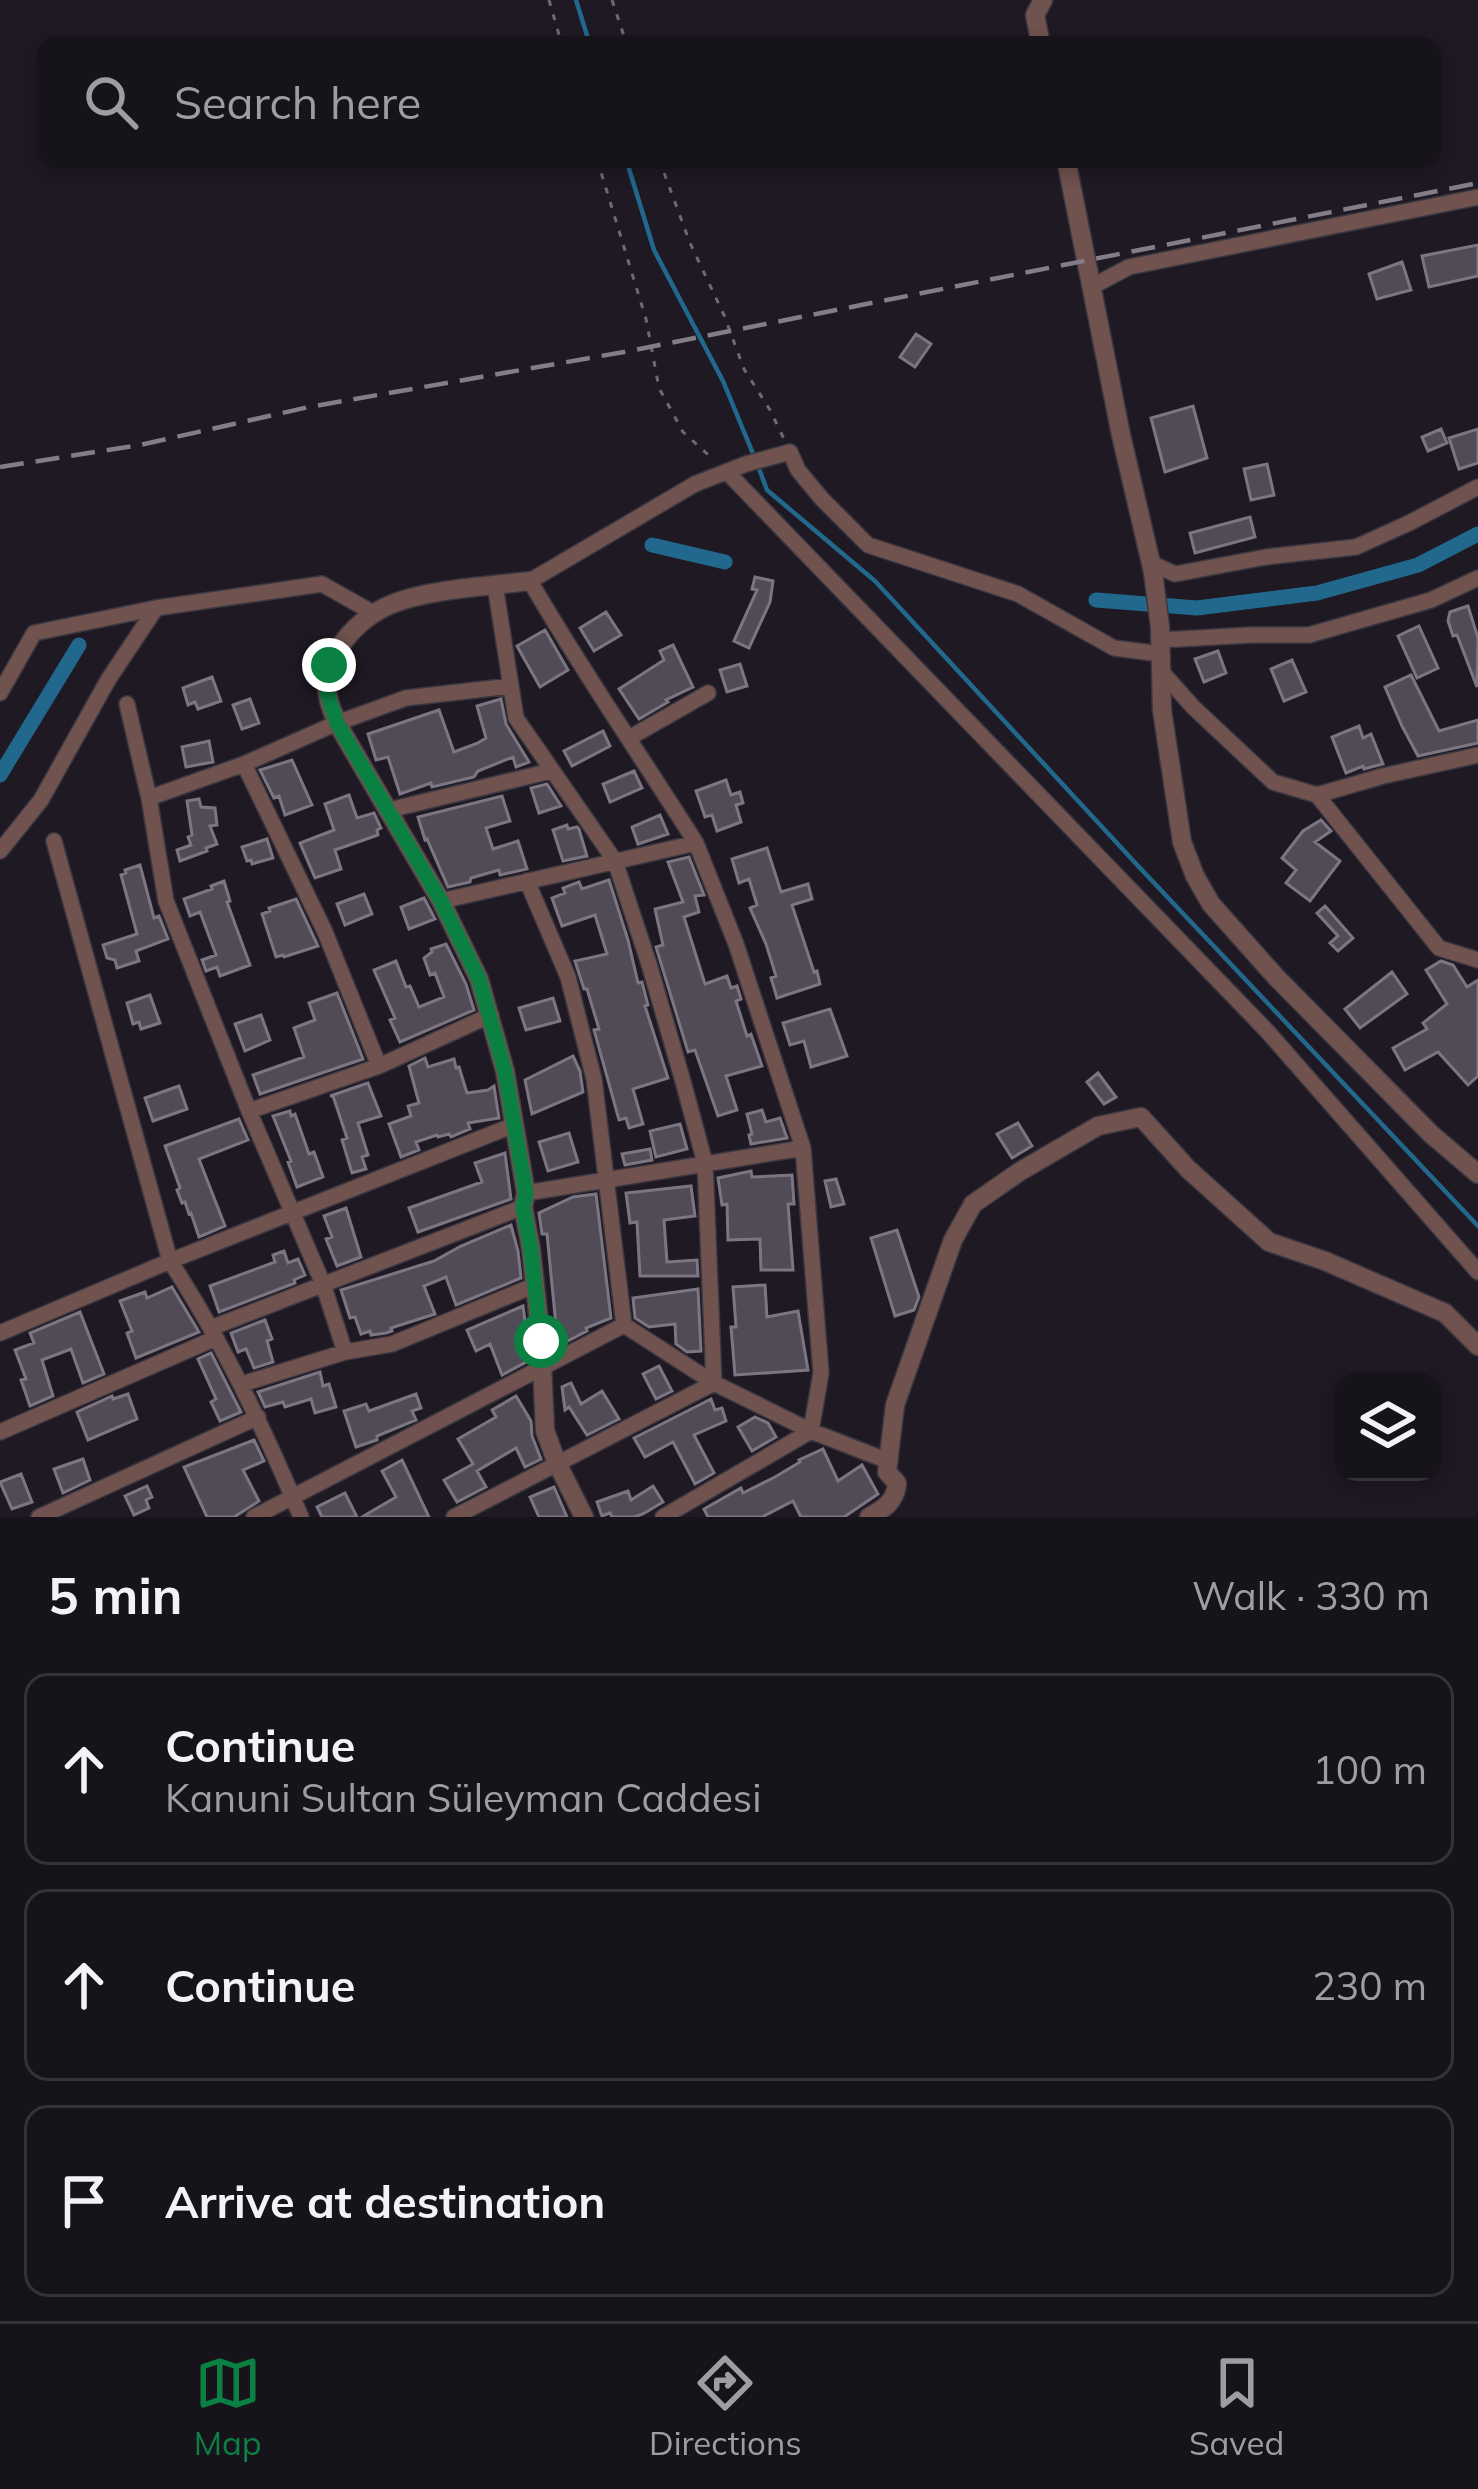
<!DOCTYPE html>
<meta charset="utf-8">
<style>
:root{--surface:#16131a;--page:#1f1c23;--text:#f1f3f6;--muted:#9e9ea2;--line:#353239;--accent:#0b8043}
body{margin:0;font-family:Mulish,sans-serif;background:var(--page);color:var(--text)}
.controls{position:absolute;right:36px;bottom:36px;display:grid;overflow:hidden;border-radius:24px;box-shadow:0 6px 18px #0003}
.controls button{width:108px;height:108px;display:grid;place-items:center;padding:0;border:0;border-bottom:3px solid var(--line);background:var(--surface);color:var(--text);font:60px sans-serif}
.stop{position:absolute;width:36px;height:36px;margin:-27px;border:9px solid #0b8043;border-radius:50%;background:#fff}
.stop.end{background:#0b8043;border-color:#fff;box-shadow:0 3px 12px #0008}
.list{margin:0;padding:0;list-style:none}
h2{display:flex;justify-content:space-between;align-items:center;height:156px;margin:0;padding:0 48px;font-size:51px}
h2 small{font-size:39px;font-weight:400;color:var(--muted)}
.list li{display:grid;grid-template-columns:78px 1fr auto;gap:36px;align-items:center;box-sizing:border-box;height:192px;margin:0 24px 24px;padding:0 24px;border:3px solid var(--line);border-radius:24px}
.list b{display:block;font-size:45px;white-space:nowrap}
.list p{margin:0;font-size:39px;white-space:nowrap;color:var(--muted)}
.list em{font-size:39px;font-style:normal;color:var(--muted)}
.icon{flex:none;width:66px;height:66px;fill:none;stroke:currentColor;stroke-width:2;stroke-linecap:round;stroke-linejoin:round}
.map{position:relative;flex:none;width:1478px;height:1517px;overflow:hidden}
.search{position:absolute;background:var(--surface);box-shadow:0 6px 18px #0003;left:36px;right:36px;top:36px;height:132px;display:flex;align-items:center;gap:30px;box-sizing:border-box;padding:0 42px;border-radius:24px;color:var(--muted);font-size:45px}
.sheet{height:804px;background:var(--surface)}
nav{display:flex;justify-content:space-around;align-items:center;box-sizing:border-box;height:168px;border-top:3px solid var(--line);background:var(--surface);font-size:33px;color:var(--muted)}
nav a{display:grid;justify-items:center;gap:6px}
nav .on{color:var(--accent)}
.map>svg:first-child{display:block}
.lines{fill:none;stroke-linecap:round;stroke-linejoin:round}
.stream{stroke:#21688c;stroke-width:4.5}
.canal{stroke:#21688c;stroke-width:15}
.building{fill:#504b57;stroke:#7c7683;stroke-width:3}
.minor-casing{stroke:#3b3740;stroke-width:18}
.tertiary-casing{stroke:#3b3740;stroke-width:21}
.path{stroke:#6e6a73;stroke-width:3;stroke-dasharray:6 9;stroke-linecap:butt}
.minor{stroke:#70524f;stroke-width:15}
.tertiary{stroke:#70524f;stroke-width:18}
.rail{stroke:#827e87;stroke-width:4.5;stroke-dasharray:24 12;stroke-linecap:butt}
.route{stroke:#0b8043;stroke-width:15}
</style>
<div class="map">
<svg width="1478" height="1517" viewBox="0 0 1478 1517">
<rect width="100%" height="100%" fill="#1e1923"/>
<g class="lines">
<path class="stream" d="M576,0L590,45
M626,159L654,250L723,381L754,456
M758,466L767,490L875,581L1140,868L1478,1226"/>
<path class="canal" d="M652,545L725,562
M1096,600L1197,608L1317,593L1418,565L1478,534
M0,775L79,645"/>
</g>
<path class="building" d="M1478,245V276L1429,287L1422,256Z
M1402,262L1411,290L1377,299L1369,274Z
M916,334L931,344L915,367L900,357Z
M1193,406L1207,458L1165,472L1151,418Z
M1441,429L1447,443L1428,451L1422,437Z
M1478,429V463L1459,469L1449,438Z
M1267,464L1274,495L1251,500L1244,469Z
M1250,517L1255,537L1195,553L1190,533Z
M755,577L773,581L770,602L749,648L734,641L757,590L752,589Z
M1468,606L1478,638L1477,687L1457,635L1453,636L1448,621L1450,612Z
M606,612L621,635L594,651L580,628Z
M1419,626L1438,668L1417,678L1398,636Z
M545,630L568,670L540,687L517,646Z
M673,645L693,687L666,700L668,702L639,719L619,689L664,660L660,651Z
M1218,651L1226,673L1204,682L1195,659Z
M1292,660L1306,692L1284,701L1271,669Z
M740,664L747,686L727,692L720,670Z
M1411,675L1439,731L1478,720V743L1418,756L1402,726L1385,687Z
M212,677L221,701L198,709L195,702L188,705L183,688Z
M250,699L259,723L242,729L233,705Z
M501,699L506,724L529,762L516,767L513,757L478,771L474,777L432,787L431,783L400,794L388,757L376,760L368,734L439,710L454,752L478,743L486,738L477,706Z
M1359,726L1363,738L1371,734L1383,764L1364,769L1363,766L1346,773L1332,737Z
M603,731L610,746L572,766L564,751Z
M209,741L213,762L186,767L182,747Z
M292,760L312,805L285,815L279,796L274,798L260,770Z
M634,771L642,788L610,802L603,784Z
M726,780L731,795L740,792L743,803L736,805L741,822L717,831L712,815L705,817L696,791Z
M547,784L561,806L539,813L531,788Z
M349,795L357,818L374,813L381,828L377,830L378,835L335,850L341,869L315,878L300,843L334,830L325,804Z
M502,796L510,821L486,828L493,849L518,841L527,869L500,875L499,870L471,878L470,882L448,887L427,839L425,840L418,817Z
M199,799L201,807L215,808L217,825L210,826L217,844L206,848L207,851L180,861L177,850L191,845L188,837L192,835L187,801Z
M660,815L668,834L638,844L632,827Z
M1321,820L1331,831L1315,842L1340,861L1310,901L1286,883L1296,870L1282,858L1303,831Z
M567,825L568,829L577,827L579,829L587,856L563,861L553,830Z
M267,839L273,858L252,864L251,860L247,861L242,847Z
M767,848L781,892L808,884L812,899L792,905L814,972L817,971L820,984L777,998L771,978L776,976L766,944L750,908L757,905L749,879L739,883L732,859Z
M689,857L704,895L695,896L699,912L684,917L705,984L727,976L731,988L737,986L741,999L736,1001L747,1036L751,1034L762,1066L726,1076L737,1110L718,1116L695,1050L688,1052L656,947L663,945L655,909L683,902L668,862Z
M140,865L154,918L159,916L168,939L136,951L139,961L117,968L115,960L107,958L103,945L137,934L121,875L126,873L125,870Z
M609,880L628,940L638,983L642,982L648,1005L645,1006L668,1078L633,1089L643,1124L629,1128L626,1118L619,1120L594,1030L599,1029L587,989H584L575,961L607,954L595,915L562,926L552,898L565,893L563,888L579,882L582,889Z
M224,881L230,901L227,902L250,965L220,976L217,967L206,971L202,960L216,955L200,912L190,916L184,899L212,889L211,886Z
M364,894L372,914L345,925L337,904Z
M424,898L435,919L409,929L401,907Z
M296,899L318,946L284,957L283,955L276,957L262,914L270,911L269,908Z
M1325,906L1353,938L1338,951L1330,943L1338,936L1317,913Z
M446,944L466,984L474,1010L400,1042L390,1020L395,1018L374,970L396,961L406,987L410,986L419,1007L444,997L435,973L430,975L424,958L432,952L431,949Z
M1441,961L1453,965L1467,987L1478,980V1076L1468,1085L1438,1052L1405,1070L1393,1048L1427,1029L1423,1023L1447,1004L1426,970Z
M1392,972L1407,994L1360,1028L1345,1009Z
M337,993L363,1059L260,1094L253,1075L304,1057L294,1028L315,1020L309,1003Z
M150,995L160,1023L141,1029L139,1022L133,1024L127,1003Z
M553,998L560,1021L526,1030L519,1008Z
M830,1009L847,1056L811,1067L804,1041L790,1045L783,1023Z
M261,1015L270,1040L245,1051L235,1024Z
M573,1056L580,1071L583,1092L532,1114L525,1080Z
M425,1058L428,1067L454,1059L456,1068L459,1067L467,1093L488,1090L494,1086L499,1118L468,1123L470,1129L451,1137L449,1134L438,1137L437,1135L416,1142L419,1150L401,1157L389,1124L411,1116L408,1106L419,1103L409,1066Z
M1098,1073L1116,1097L1104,1104L1087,1082Z
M368,1083L381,1116L358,1123L368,1155L362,1157L366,1169L352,1173L342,1140L347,1138L333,1096H330Z
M179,1086L187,1109L153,1121L145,1098Z
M762,1110L766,1122L780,1118L787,1138L751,1144L749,1135L752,1134L747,1114Z
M290,1111L291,1116L295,1114L309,1154L314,1152L323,1177L297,1187L288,1162L291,1161L273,1116Z
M239,1119L248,1140L199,1159L225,1226L199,1237L191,1213L189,1214L185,1202L182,1203L177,1190L180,1188L165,1146Z
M1018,1123L1032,1146L1012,1158L997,1134Z
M680,1124L687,1149L656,1157L650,1131Z
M569,1133L578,1162L548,1171L539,1142Z
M650,1149L652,1160L625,1165L622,1154Z
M505,1153L511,1199L418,1232L409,1208L482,1182L475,1163Z
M751,1171L752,1177L792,1175L794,1204H788L793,1270H761L760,1239L728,1240L727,1204L722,1205L718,1178Z
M836,1179L844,1204L831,1207L825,1181Z
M691,1186L695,1216L664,1220L667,1262L697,1260L698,1276H640L637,1222L630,1223L626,1193Z
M596,1194L611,1318L586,1328L587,1331L558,1346L547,1234H542L539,1213L573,1197Z
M346,1208L361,1257L337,1266L326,1239L332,1237L324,1216Z
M511,1225L518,1251L521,1278L456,1305L446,1277L424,1286L435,1314L391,1328L392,1331L386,1333L371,1335L370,1331L361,1334L355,1317L350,1318L341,1290L434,1261L461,1246Z
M897,1230L919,1297L914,1310L895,1316L871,1238Z
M284,1251L288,1263L298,1259L305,1275L294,1280L295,1283L219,1312L210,1286L275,1262L273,1255Z
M765,1285L767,1317L798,1311L808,1370L735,1375L731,1327H736L733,1287Z
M172,1287L199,1332L136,1358L127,1333L132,1331L120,1301L145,1292L147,1298Z
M698,1289L701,1351L687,1352L676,1344L675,1324L649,1327L635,1318L633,1298Z
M523,1306L527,1335L520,1338L528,1361L502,1375L490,1344L476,1351L467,1330Z
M80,1312L104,1374L83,1383L71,1349L42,1360L53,1396L30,1406L21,1380L26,1379L15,1350L34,1343L30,1333Z
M265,1320L272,1339L267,1341L273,1362L254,1368L246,1349L238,1352L231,1333Z
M211,1353L241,1412L220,1421L211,1402L216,1399L198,1359Z
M659,1366L672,1391L656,1399L643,1374Z
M320,1372L323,1386L329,1384L336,1407L315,1413L311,1399L285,1407L283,1402L265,1407L258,1392Z
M571,1383L581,1404L602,1391L619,1419L587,1435L569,1407L565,1410L562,1387Z
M128,1394L137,1419L88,1440L77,1412L112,1396L113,1399Z
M416,1394L421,1408L412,1411L416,1420L377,1436V1440L356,1447L344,1411L366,1404L369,1411Z
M516,1396L531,1421L532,1436L541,1459L525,1467L516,1448L477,1471L486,1487L457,1502L444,1480L473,1464L458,1439L496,1417L492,1410Z
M711,1399L715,1410L722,1408L726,1421L694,1435L714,1473L695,1484L673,1442L645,1457L634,1438Z
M755,1417L768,1423L776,1437L752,1451L738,1427Z
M254,1440L264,1461L243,1470L259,1501L234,1517H207L184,1467Z
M823,1449L838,1481L862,1465L878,1494L844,1517H801L793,1501L762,1517H708L704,1509L741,1488L743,1493L775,1477L800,1462L799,1460Z
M83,1459L90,1480L63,1493L54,1469Z
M402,1460L429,1517H362L396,1497L382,1471Z
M21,1474L32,1502L12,1509L0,1482Z
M147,1486L152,1497L146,1500L149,1508L134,1515L125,1496Z
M653,1486L663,1502L643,1514L634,1517H612L610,1513L602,1516L597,1502L628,1491L631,1500Z
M554,1487L567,1517H539L530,1497Z
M345,1493L357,1517H322L317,1507Z"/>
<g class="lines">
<g class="minor-casing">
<path id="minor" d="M1093,286L1129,267L1478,197
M727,472L1267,1031L1478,1272
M1151,563L1175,574L1266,557L1356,547L1409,523L1478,487
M495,585L516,718L615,861L649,964L684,1085L705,1163L714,1383
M1161,640L1251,635H1309L1431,600L1478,578
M1161,671L1193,707L1273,782L1317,795L1383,776L1478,755
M0,693L34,633L156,608
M127,704L149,798L166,901L249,1111L323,1284L345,1352
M629,738L708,693
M244,764L325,932L379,1066
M1317,795L1439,948L1478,960
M149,798L244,764L337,723L406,698L511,686
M389,810L551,771
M54,841L170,1261C223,1342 264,1428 301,1517
M696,843C641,756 582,671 530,581L695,484L746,464L790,452L798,470L822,499L868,545L1018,594L1114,648L1161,654
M0,851L41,800L108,680L156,608L322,584L375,614
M527,881L568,977L594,1079L624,1325
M441,901L696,843L736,944L803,1148L821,1373L811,1431L663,1517
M249,1111L379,1066L491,1015
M526,1193L803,1148
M211,1328L523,1207
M0,1333L170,1261L514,1125
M242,1384L345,1352L392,1344L533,1286
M0,1432L216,1338
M39,1517L258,1417
M254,1517L624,1325L714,1383L811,1431L888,1461
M454,1517L714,1383"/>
</g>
<g class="tertiary-casing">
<path id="tertiary" d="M1041,45L1035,15L1043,0
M1066,159L1121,435L1153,572L1160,627L1162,710L1182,842L1195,876L1211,904L1276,977L1431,1134L1478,1174
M530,581C490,586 429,589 392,604C358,618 320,657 328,696C329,705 334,714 337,723L441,901L479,979L505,1071L526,1193L523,1207L531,1249L541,1341L545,1431L557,1463L584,1517
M869,1517C884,1509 896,1501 897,1483L887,1472L895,1405L953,1240L973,1204L1019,1172L1098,1126L1141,1117L1188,1169L1269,1242L1325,1261L1445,1313L1478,1346"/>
</g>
<path class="path" d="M549,0L562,45
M612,0L627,45
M597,159L646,319L659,388L683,432L713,459
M659,159L690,243L724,315L744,369L770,410L784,439"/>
<use href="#minor" class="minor"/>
<use href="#tertiary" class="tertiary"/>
<path class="rail" d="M0,467L140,445L309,407L624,352L1478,183"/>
</g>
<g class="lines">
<path class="route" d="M329,665L327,693L337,723L441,901L479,979L505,1071L526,1193L523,1207L531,1250L541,1341"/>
</g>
</svg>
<div class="controls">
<button><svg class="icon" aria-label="layers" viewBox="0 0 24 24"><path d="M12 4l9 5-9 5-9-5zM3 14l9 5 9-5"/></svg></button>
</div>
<div class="stop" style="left:541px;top:1341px"></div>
<div class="stop end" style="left:329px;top:665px"></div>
<div class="search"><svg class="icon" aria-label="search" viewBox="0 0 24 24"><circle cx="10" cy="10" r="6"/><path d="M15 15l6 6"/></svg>Search here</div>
</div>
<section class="sheet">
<h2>5 min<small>Walk · 330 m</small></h2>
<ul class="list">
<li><svg class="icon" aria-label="ahead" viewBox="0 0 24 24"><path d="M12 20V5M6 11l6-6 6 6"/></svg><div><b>Continue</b><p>Kanuni Sultan Süleyman Caddesi</p></div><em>100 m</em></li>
<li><svg class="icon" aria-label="ahead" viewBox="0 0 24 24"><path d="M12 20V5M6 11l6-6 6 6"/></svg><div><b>Continue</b></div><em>230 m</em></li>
<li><svg class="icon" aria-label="arrive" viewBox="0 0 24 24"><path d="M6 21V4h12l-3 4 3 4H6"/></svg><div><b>Arrive at destination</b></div></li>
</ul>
</section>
<nav>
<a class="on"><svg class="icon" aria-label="map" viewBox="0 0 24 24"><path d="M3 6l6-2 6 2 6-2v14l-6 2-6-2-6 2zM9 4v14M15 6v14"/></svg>Map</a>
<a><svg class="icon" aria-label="directions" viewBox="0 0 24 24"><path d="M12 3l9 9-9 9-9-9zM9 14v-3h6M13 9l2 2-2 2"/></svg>Directions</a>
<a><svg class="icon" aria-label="saved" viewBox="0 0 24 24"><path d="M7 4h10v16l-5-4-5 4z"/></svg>Saved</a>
</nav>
